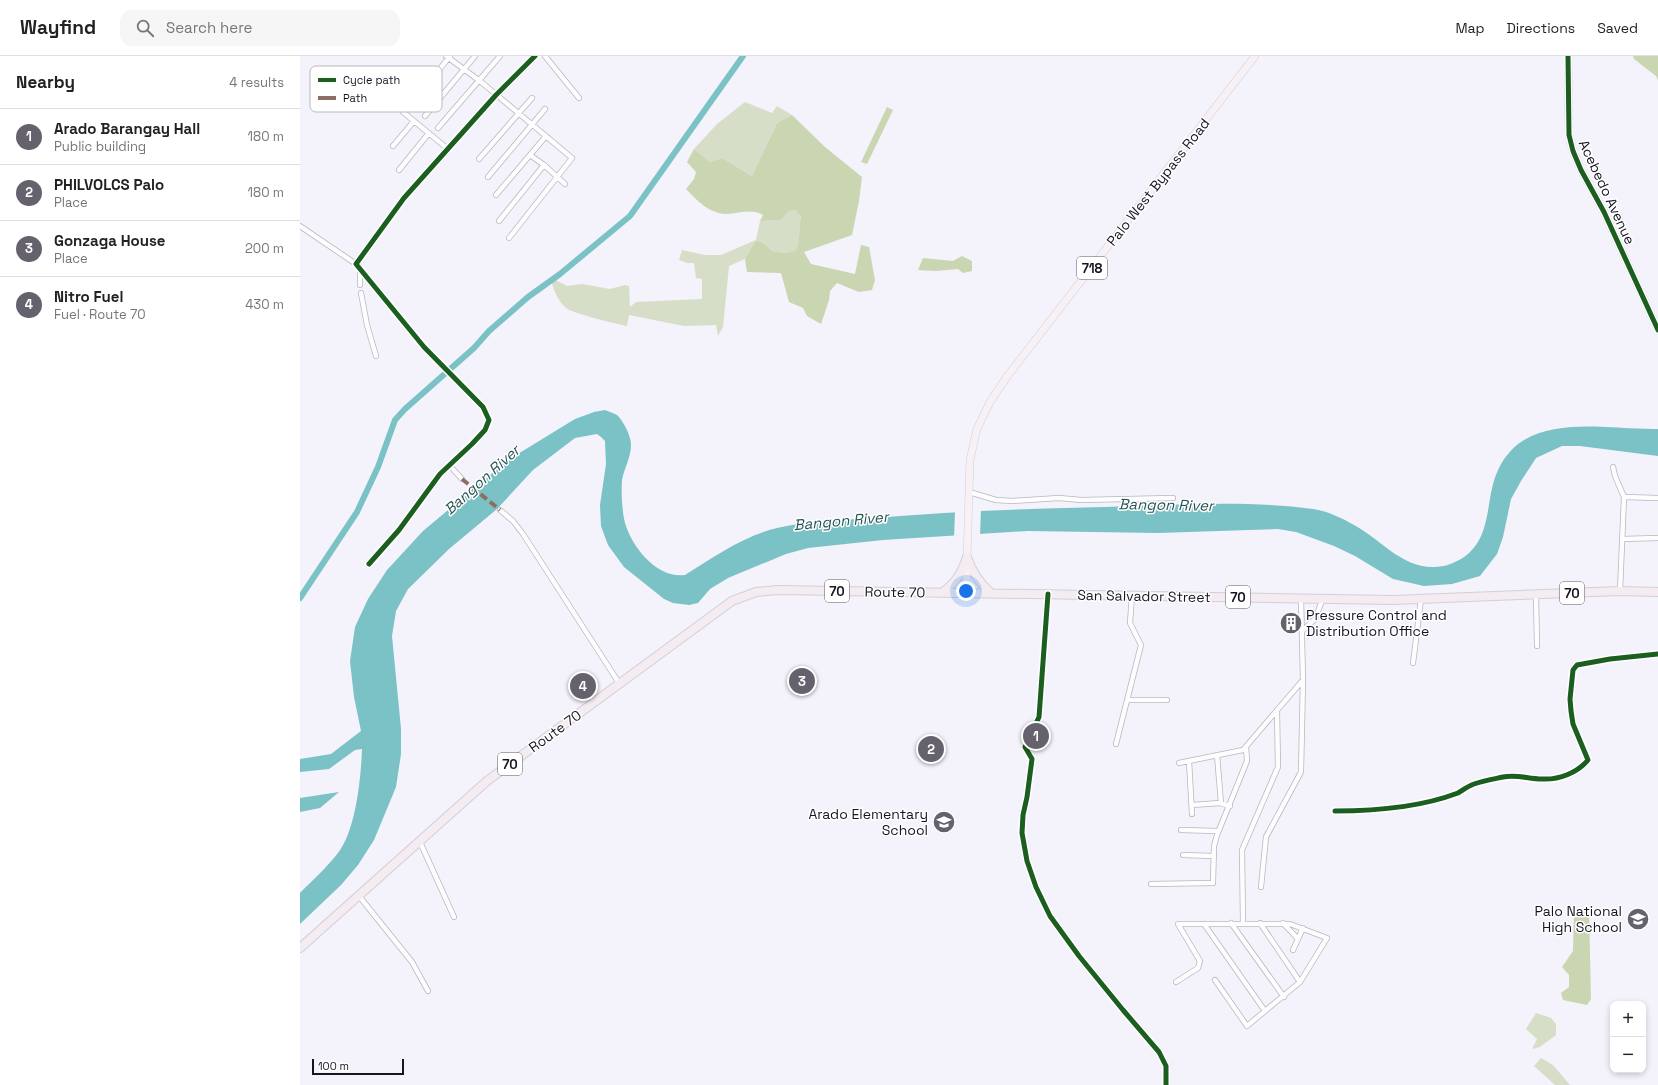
<!DOCTYPE html>
<meta charset="utf-8">
<style>
:root{--surface:#fff;--page:#f6f6f6;--text:#222;--muted:#767676;--line:#e0e0e0;--accent:#65626e}
body{margin:0;font-family:"Space Grotesk",sans-serif;background:var(--page);color:var(--text)}
.controls{position:absolute;right:12px;bottom:12px;display:grid;overflow:hidden;border-radius:8px;box-shadow:0 2px 6px #0003}
.controls button{width:36px;height:36px;display:grid;place-items:center;padding:0;border:0;border-bottom:1px solid var(--line);background:var(--surface);color:var(--text);font:20px sans-serif}
.scale{position:absolute;left:12px;bottom:10px;width:92px;box-sizing:border-box;padding-left:4px;border:2px solid #181522;border-top:0;font-size:11px;line-height:14px;white-space:nowrap;color:#181522;-webkit-text-stroke:3px #fff;paint-order:stroke}
.you{position:absolute;left:666px;top:535px;width:14px;height:14px;margin:-10px;border:3px solid #fff;border-radius:50%;background:#1a73e8;box-shadow:0 0 0 6px #1a73e833}
.badge{display:grid;place-items:center;width:26px;height:26px;border-radius:50%;background:var(--accent);color:#fff;font-size:13px;font-weight:700}
.pin{position:absolute;translate:-50% -50%;border:2px solid #fff;box-shadow:0 1px 4px #0006}
.list{margin:0;padding:0;list-style:none}
h2{display:flex;justify-content:space-between;align-items:center;height:52px;margin:0;padding:0 16px;font-size:17px}
h2 small{font-size:13px;font-weight:400;color:var(--muted)}
.list li{display:grid;grid-template-columns:26px 1fr auto;gap:12px;align-items:center;box-sizing:border-box;height:56px;padding:0 16px;border-top:1px solid var(--line)}
.list b{display:block;font-size:15px;white-space:nowrap}
.list p{margin:0;font-size:13px;white-space:nowrap;color:var(--muted)}
.list em{font-size:13px;font-style:normal;color:var(--muted)}
.icon{flex:none;width:22px;height:22px;fill:none;stroke:currentColor;stroke-width:2;stroke-linecap:round;stroke-linejoin:round}
.map{position:relative;flex:none;width:1358px;height:1029px;overflow:hidden}
header{display:flex;align-items:center;gap:24px;box-sizing:border-box;height:56px;padding:0 20px;background:var(--surface);border-bottom:1px solid var(--line)}
header strong{font-size:19px}
nav{display:flex;gap:22px;margin-inline-start:auto;font-size:14px}
.search{width:280px;height:36px;background:var(--page);display:flex;align-items:center;gap:10px;box-sizing:border-box;padding:0 14px;border-radius:12px;color:var(--muted);font-size:15px}
main{display:flex}
aside{flex:1;background:var(--surface)}
.map>svg:first-child{display:block}
.green{fill:#d6dec8}
.forest{fill:#cad5b2}
.water{fill:#7ac2c5}
.pier{fill:#f4f2fa}
.lines{fill:none;stroke-linecap:round;stroke-linejoin:round}
.canal{stroke:#7ac2c5;stroke-width:6}
.minor-casing{stroke:#b8b6c0;stroke-width:6}
.tertiary-casing{stroke:#b8b6c0;stroke-width:8}
.primary-casing{stroke:#d1d0d6;stroke-width:8}
.trunk-casing{stroke:#d1d0d6;stroke-width:10}
.minor{stroke:#fdfdfe;stroke-width:4.5}
.tertiary{stroke:#fdfdfe;stroke-width:6}
.primary{stroke:#f7f0f4;stroke-width:7}
.trunk{stroke:#f4ecf0;stroke-width:8}
.quiet{stroke:#8d6e63;stroke-width:4;stroke-dasharray:8 4;stroke-linecap:butt}
.cycleway-casing{stroke:#fff;stroke-width:8}
.cycleway{stroke:#1b5e20;stroke-width:5}
.labels{text-anchor:middle;stroke-width:3;stroke-linejoin:round;paint-order:stroke}
.shield{fill:#fff;stroke:#5d5b64;stroke-width:1}
.shield-label{font-size:13px;font-weight:bold;fill:#181522}
.street-label{font-size:14px;fill:#181522;stroke:#fff}
.poi-label{font-size:14px;fill:#181522;stroke:#fff;text-anchor:end}
.water-label{font-size:15px;font-style:italic;fill:#275555;stroke:#fff}
.key{fill:#fff;stroke:#bab9bd;stroke-width:1}
.key-label{font-size:11px;fill:#181522}
</style>
<header>
<strong>Wayfind</strong>
<div class="search"><svg class="icon" aria-label="search" viewBox="0 0 24 24"><circle cx="10" cy="10" r="6"/><path d="M15 15l6 6"/></svg>Search here</div>
<nav><a>Map</a><a>Directions</a><a>Saved</a></nav>
</header>
<main>
<aside>
<h2>Nearby<small>4 results</small></h2>
<ul class="list">
<li><span class="badge">1</span><div><b>Arado Barangay Hall</b><p>Public building</p></div><em>180 m</em></li>
<li><span class="badge">2</span><div><b>PHILVOLCS Palo</b><p>Place</p></div><em>180 m</em></li>
<li><span class="badge">3</span><div><b>Gonzaga House</b><p>Place</p></div><em>200 m</em></li>
<li><span class="badge">4</span><div><b>Nitro Fuel</b><p>Fuel · Route 70</p></div><em>430 m</em></li>
</ul>
</aside>
<div class="map">
<svg width="1358" height="1029" viewBox="0 0 1358 1029">
<rect width="100%" height="100%" fill="#f4f2fa"/>
<path class="green" d="M445,46L472,57L477,50L492,59L477,67L452,120L422,102L410,106L394,93L417,68Z
M495,154L501,161C498,173 501,184 496,196L486,197L472,195L465,188L456,184L445,203L429,210L423,271L418,280L416,269L384,270L329,259L327,270C316,268 272,257 266,252C257,244 253,232 250,221L267,230L282,228L310,233L325,229L329,230L330,251L336,246L402,243V223L396,222L394,207H387L379,204L382,194L405,199H421L456,184L460,165L481,164L489,155Z
M1236,957L1251,962L1256,968V979L1240,991L1232,993L1237,983L1226,973Z
M1241,1002L1253,1009L1270,1029H1255L1234,1010Z"/>
<path class="forest" d="M1333,0H1358V24L1356,20L1334,3Z
M587,51L593,54L567,108L561,106Z
M492,59L525,91L562,121L559,145L552,179L504,196L511,208L555,218L561,189L569,191L575,224L572,234L559,236L537,227L530,235L529,244L521,268L507,260L503,252L489,246L481,217L447,216L445,203L456,184L465,188L472,195L486,197L496,195C501,184 498,173 501,161L495,154L489,155L481,164L460,165L463,159C451,152 438,158 426,158C408,157 398,145 386,133L394,123L396,116L387,106L394,93L410,106L422,102L452,120L477,67Z
M662,200L672,205V215L663,217L658,213L635,215L618,214L623,202L653,205Z
M1289,853L1291,943L1287,949L1263,944L1261,937L1269,931V919L1262,911L1273,895L1274,854Z"/>
<path class="water" d="M305,354C309,356 314,357 317,359C323,365 331,379 331,389C331,401 324,413 322,424C321,437 322,455 325,467C332,491 357,523 385,519C414,501 443,480 477,472C503,466 530,465 557,463C586,461 615,459 644,457C708,453 771,452 834,450C894,448 954,445 1013,453C1027,455 1042,462 1054,469C1080,483 1102,512 1134,511C1145,511 1155,507 1164,501C1194,480 1184,441 1199,412C1204,401 1214,390 1224,384C1262,362 1316,374 1358,373V400L1280,390H1262L1236,402L1221,425L1211,443L1203,481L1197,498L1180,520L1152,528L1124,530L1093,523L1055,500L1034,490L996,476L978,473L858,477L728,475L583,484L508,492L486,498L428,522L410,533L398,547L389,549L373,547L364,543L324,511L308,489L301,470L300,449L306,408L305,385L301,381L297,378L275,382L233,414L197,453L149,493L108,533L96,555L92,580L101,673V698L96,731L74,784L58,809L41,829L0,868V837C13,824 27,811 38,797C56,774 61,721 62,693L55,694L29,713L0,716V703L31,698L61,675L54,641L50,605L55,571L68,543L87,514L123,475L208,404L275,363L294,356Z
M39,736L20,752L0,756V742Z"/>
<path class="pier" d="M681,453L680,480L654,482L655,455Z"/>
<g class="lines">
<path class="canal" d="M0,542L57,456L78,411L95,364L105,353L174,292L189,275L228,241L260,218L330,160L443,0"/>
<g class="minor-casing">
<path id="minor" d="M146,0L180,25L272,102L209,182
M245,0L279,42
M113,47L150,0
M103,56L148,93
M125,60L175,0
M138,72L200,0
M93,90L114,65
M179,103L232,42
M244,109L265,128
M99,114L129,77
M188,121L245,53
M196,139L230,99
M199,165L244,109L230,99L246,80
M0,170L56,208
M60,229V212
M61,237L67,269L76,300
M149,409L162,423
M1313,411L1315,420L1324,441L1320,535
M669,436L696,444L712,445L759,442L781,444L873,442
M1324,441L1358,442
M200,454L213,465L223,478L319,627
M1322,483L1358,482
M69,508L99,474L140,418L172,388L185,374L189,364L183,351L124,291L56,208L104,142L196,39L235,0
M748,538L739,661L725,691L732,703L727,741L723,759L722,777L727,805L736,831L750,860L779,900L823,954L859,996L866,1010V1029
M1236,538L1237,590
M1002,575L1015,563L1023,542
M1113,607L1121,543
M827,644H867
M816,688L841,589L830,567L832,539
M917,699L921,747
M889,705L892,758
M879,707L943,694L1003,624L1001,542
M892,749L920,747L930,750
M1035,755C1074,755 1121,751 1158,737C1163,734 1168,730 1174,728C1183,725 1194,723 1203,721C1217,718 1228,723 1242,723C1259,724 1277,717 1288,704L1273,668L1271,655L1270,643L1273,614L1277,609L1310,603L1358,598
M881,774L918,775
M120,786L154,861
M883,799L914,800
M851,828L913,827L914,790L917,779L947,705L946,691
M961,831L966,781L1001,716L1003,624
M59,840L112,906L128,935
M931,867L984,941
M943,867L942,794L978,711L977,654
M960,867L1000,926
M983,867L998,883
M904,868L965,955
M993,894L1003,872
M876,926L898,912L900,905L878,868H990L1027,882L1000,926L947,970L915,924"/>
</g>
<g class="tertiary-casing">
<path id="tertiary" d="M1268,0L1269,79L1273,95L1281,114L1304,156L1358,274"/>
</g>
<g class="primary-casing">
<path id="primary" d="M666,537L670,404L677,373L690,346L706,322L955,0"/>
</g>
<g class="trunk-casing">
<path id="trunk" d="M667,501C672,516 679,527 691,537
M643,536C656,526 662,517 667,501
M0,892L187,725L432,545L456,536L478,534L1093,544L1320,535L1358,536"/>
</g>
<use href="#minor" class="minor"/>
<use href="#tertiary" class="tertiary"/>
<use href="#primary" class="primary"/>
<use href="#trunk" class="trunk"/>
<path class="quiet" d="M162,423L200,454"/>
<g class="cycleway-casing">
<path id="cycleway" d="M1268,0L1269,79L1273,95L1281,114L1304,156L1358,274
M69,508L99,474L140,418L172,388L185,374L189,364L183,351L124,291L56,208L104,142L196,39L235,0
M748,538L739,661L725,691L732,703L727,741L723,759L722,777L727,805L736,831L750,860L779,900L823,954L859,996L866,1010V1029
M1035,755C1074,755 1121,751 1158,737C1163,734 1168,730 1174,728C1183,725 1194,723 1203,721C1217,718 1228,723 1242,723C1259,724 1277,717 1288,704L1273,668L1271,655L1270,643L1273,614L1277,609L1310,603L1358,598"/>
</g>
<use href="#cycleway" class="cycleway"/>
</g>
<defs>
<g id="building-disc" transform="scale(1.15)"><circle r="9.5" fill="#65626e" stroke="#fff"/><path d="M-4-6H4V6H1V3H-1V6H-4ZM-2.5-4.3h1.7v1.8h-1.7ZM.8-4.3h1.7v1.8H.8ZM-2.5-1h1.7V.8h-1.7ZM.8-1h1.7V.8H.8Z" fill="#fff"/></g>
<g id="school-disc" transform="scale(1.15)"><circle r="9.5" fill="#65626e" stroke="#fff"/><path d="M0-5L7-2L0 1L-7-2ZM-4 1L0 2.5L4 1V4Q0 6-4 4Z" fill="#fff"/></g>
</defs>
<g fill-rule="evenodd">
<use href="#building-disc" x="991" y="567"/>
<use href="#school-disc" x="644" y="766"/>
<use href="#school-disc" x="1338" y="863"/>
</g>
<g class="labels">
<g class="shield">
<rect x="777" y="201" width="30" height="22" rx="3"/>
<rect x="525" y="524" width="24" height="22" rx="3"/>
<rect x="1260" y="526" width="24" height="22" rx="3"/>
<rect x="926" y="530" width="24" height="22" rx="3"/>
<rect x="198" y="697" width="24" height="22" rx="3"/>
</g>
<g class="shield-label">
<text x="792" y="217">718</text>
<text x="537" y="540">70</text>
<text x="1272" y="542">70</text>
<text x="938" y="546">70</text>
<text x="210" y="713">70</text>
</g>
<g class="street-label">
<text transform="translate(858 126) rotate(-52)" y="5">Palo West Bypass Road</text>
<text transform="translate(1307 136) rotate(65)" y="5">Acebedo Avenue</text>
<text transform="translate(595 536) rotate(1)" y="5">Route 70</text>
<text transform="translate(844 540) rotate(1)" y="5">San Salvador Street</text>
<text transform="translate(255 675) rotate(-36)" y="5">Route 70</text>
</g>
<g class="poi-label">
<text x="1006" y="564" text-anchor="start">Pressure Control and<tspan x="1006" dy="16">Distribution Office</tspan></text>
<text x="628" y="763">Arado Elementary<tspan x="628" dy="16">School</tspan></text>
<text x="1322" y="860">Palo National<tspan x="1322" dy="16">High School</tspan></text>
</g>
<g class="water-label">
<text transform="translate(182 424) rotate(-42)" y="5">Bangon River</text>
<text transform="translate(866 449) rotate(1)" y="5">Bangon River</text>
<text transform="translate(541 465) rotate(-5)" y="5">Bangon River</text>
</g>
</g>
<rect x="10" y="10" width="132" height="46" rx="6" class="key"/>
<rect x="18" y="22" width="18" height="4" fill="#1b5e20"/>
<rect x="18" y="40" width="18" height="4" fill="#8d6e63"/>
<g class="key-label">
<text x="43" y="28">Cycle path</text>
<text x="43" y="46">Path</text>
</g>
</svg>
<div class="controls">
<button>+</button>
<button>−</button>
</div>
<div class="scale">100 m</div>
<div class="you"></div>
<div class="pin badge" style="left:736px;top:680px">1</div>
<div class="pin badge" style="left:631px;top:693px">2</div>
<div class="pin badge" style="left:502px;top:625px">3</div>
<div class="pin badge" style="left:283px;top:630px">4</div>
</div>
</main>
